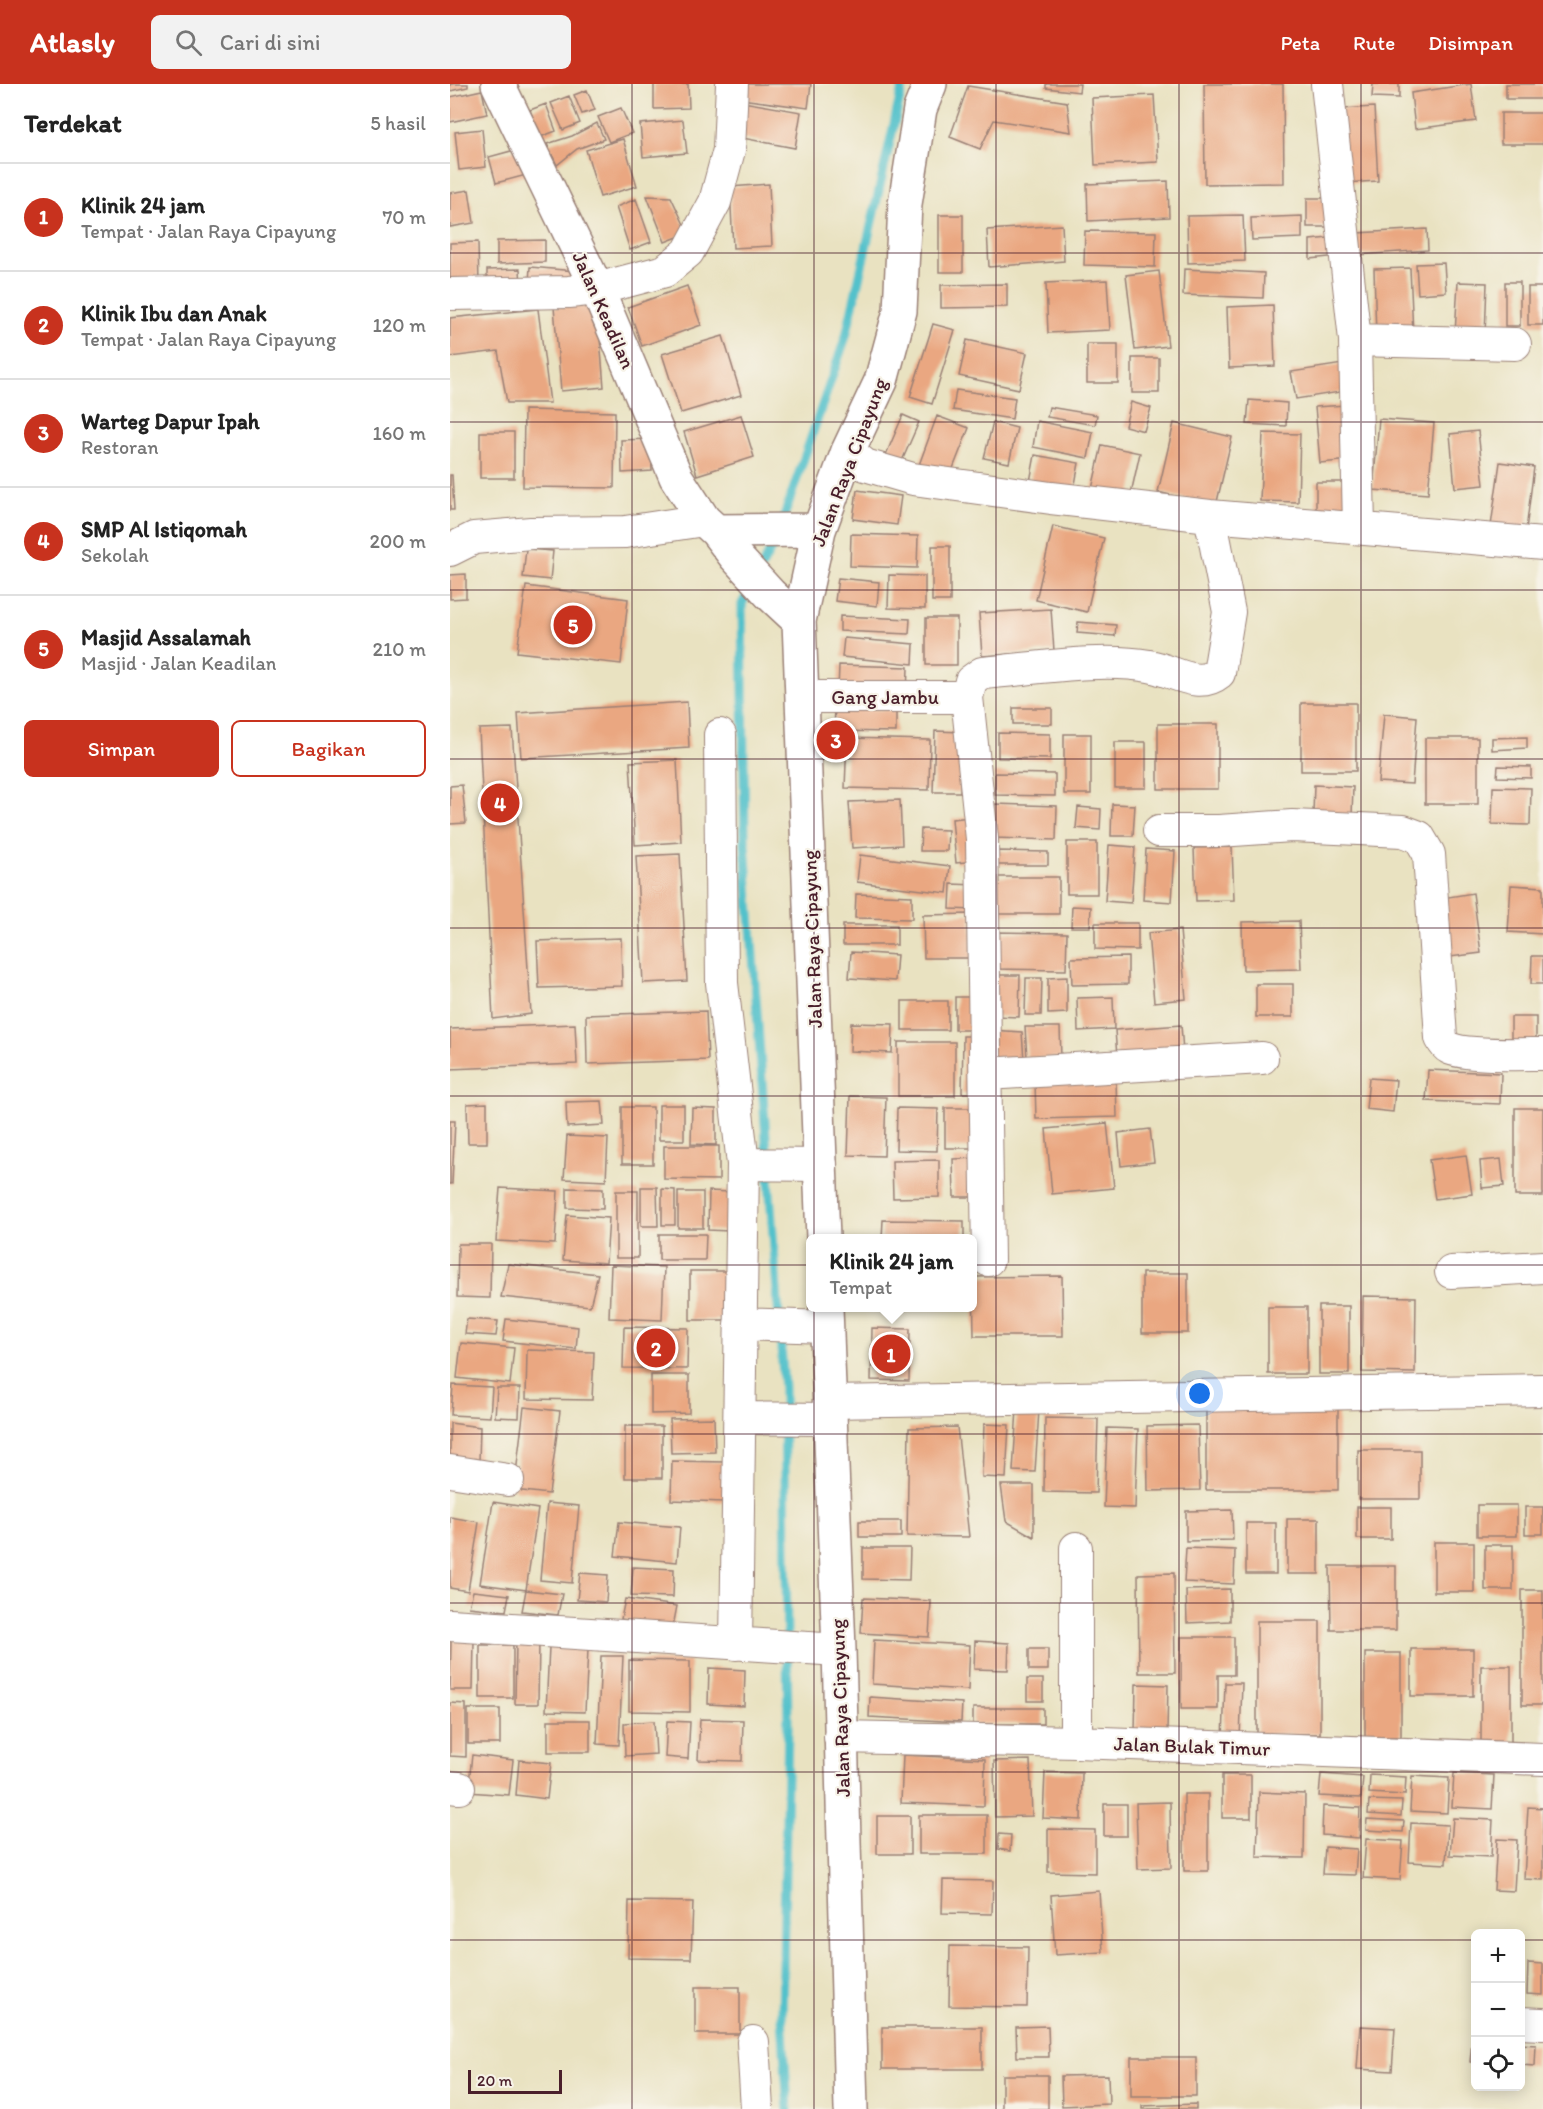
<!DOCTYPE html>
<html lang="id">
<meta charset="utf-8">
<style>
:root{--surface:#fff;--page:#f2f2f2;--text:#222;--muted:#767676;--line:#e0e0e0;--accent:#c8321e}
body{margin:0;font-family:Itim,sans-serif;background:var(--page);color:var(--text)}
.controls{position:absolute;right:18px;bottom:18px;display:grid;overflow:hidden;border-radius:9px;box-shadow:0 3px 15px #0003}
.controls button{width:54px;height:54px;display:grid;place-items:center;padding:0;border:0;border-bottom:2px solid var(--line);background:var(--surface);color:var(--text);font:30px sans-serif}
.scale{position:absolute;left:18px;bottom:15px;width:94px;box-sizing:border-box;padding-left:6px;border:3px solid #4a1f2b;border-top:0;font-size:16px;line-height:21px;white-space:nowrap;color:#4a1f2b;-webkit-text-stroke:4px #f7f3e8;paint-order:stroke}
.you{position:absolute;left:750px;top:1310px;width:21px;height:21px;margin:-15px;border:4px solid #fff;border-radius:50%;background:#1a73e8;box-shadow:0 0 0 9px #1a73e833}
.badge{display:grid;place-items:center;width:39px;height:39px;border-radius:50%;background:var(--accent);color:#fff;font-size:20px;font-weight:700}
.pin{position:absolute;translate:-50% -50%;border:3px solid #fff;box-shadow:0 2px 6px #0006}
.popup{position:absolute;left:356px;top:1150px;width:171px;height:78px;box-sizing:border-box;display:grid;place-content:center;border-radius:9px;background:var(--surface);filter:drop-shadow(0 2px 4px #0005);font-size:20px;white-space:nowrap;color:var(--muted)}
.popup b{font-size:22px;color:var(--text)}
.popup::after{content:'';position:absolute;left:50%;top:100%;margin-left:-12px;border:12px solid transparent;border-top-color:var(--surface)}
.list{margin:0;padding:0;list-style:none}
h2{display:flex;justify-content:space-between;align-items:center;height:78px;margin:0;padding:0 24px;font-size:26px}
h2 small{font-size:20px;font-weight:400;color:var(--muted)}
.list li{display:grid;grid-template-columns:39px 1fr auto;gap:18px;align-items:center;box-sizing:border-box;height:108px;padding:0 24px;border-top:2px solid var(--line)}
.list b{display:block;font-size:22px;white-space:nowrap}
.list p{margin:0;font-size:20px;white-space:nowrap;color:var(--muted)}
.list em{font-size:20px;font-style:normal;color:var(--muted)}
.actions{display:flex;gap:12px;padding:18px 24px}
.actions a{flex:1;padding:14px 0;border:2px solid var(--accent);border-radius:9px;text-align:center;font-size:21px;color:var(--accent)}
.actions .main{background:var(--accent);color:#fff}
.icon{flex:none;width:33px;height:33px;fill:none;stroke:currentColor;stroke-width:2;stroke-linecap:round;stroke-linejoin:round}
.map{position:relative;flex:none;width:1093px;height:2025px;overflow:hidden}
header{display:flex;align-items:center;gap:36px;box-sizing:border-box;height:84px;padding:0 30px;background:var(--accent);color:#fff}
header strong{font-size:28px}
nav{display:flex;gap:33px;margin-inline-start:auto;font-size:21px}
.search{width:420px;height:54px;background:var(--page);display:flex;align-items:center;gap:15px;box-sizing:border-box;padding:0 21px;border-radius:9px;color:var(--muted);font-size:22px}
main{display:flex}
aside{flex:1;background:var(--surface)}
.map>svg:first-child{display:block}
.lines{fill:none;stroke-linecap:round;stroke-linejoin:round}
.stream{stroke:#53c1cb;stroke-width:9}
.building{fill:#eaa781}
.street-casing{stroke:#9a8076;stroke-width:34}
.secondary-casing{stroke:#9a8076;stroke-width:36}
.street{stroke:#fff;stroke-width:32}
.secondary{stroke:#fff;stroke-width:33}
.grid{fill:none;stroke:#4a1f2b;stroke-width:1.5;stroke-opacity:0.55}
.labels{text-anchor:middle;stroke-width:4.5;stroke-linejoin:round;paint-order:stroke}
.street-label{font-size:20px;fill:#4a1f2b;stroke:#f7f3e8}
</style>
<header>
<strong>Atlasly</strong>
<div class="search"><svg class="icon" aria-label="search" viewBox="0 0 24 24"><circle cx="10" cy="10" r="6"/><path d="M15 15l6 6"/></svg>Cari di sini</div>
<nav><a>Peta</a><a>Rute</a><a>Disimpan</a></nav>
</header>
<main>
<aside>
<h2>Terdekat<small>5 hasil</small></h2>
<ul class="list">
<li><span class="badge">1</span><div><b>Klinik 24 jam</b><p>Tempat · Jalan Raya Cipayung</p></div><em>70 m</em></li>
<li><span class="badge">2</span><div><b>Klinik Ibu dan Anak</b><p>Tempat · Jalan Raya Cipayung</p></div><em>120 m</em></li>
<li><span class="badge">3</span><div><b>Warteg Dapur Ipah</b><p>Restoran</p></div><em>160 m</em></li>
<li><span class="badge">4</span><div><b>SMP Al Istiqomah</b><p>Sekolah</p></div><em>200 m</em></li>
<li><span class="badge">5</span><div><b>Masjid Assalamah</b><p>Masjid · Jalan Keadilan</p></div><em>210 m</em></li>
</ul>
<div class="actions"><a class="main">Simpan</a><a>Bagikan</a></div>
</aside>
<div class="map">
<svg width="1093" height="2025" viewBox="0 0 1093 2025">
<rect width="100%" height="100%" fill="#f7f3e8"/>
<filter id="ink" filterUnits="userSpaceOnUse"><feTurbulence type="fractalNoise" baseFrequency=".0167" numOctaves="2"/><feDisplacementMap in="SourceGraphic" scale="12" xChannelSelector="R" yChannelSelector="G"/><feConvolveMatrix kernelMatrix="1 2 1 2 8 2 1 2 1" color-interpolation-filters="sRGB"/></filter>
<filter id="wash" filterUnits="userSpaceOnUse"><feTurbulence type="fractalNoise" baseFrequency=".008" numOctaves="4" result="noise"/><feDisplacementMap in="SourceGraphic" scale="24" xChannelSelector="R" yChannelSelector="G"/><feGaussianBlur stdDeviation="1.35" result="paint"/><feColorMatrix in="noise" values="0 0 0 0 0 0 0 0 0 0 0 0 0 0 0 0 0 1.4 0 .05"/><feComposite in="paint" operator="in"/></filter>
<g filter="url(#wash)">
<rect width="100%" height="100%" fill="#e9e2c1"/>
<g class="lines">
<path class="stream" d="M331,441L396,252L453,0
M327,454L292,520L295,760L334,1304L338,1643L332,1932L338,2025"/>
</g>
<g id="blocks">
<path class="building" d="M0,0H18V3L0,7Z
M204,0H238L239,24L204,25Z
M293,0H361L358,24L291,15Z
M596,0H630L629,8L596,4Z
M754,0H833L834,99L755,100Z
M923,0H949V14L922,13Z
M1021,0L1026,37L965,45L961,9Z
M1056,0H1093V15H1056Z
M518,2L617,18L621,48L544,36L530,65L500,53Z
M32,6L37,30L0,38V13Z
M137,6L145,26L132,30L124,11Z
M704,11L708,78L645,81L642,14Z
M119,12L130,39L113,46L101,19Z
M293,18L351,28L345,64L287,53Z
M96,20L106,47L90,53L80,26Z
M924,23L928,97L894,99L891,25Z
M171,24L182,49L159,58L148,33Z
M1051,29H1093V60H1051Z
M233,36L237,69L193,73L190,40Z
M147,39L154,55L127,65L107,81L97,60L122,52Z
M32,45L36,83L9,86L5,48Z
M173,55L187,102L150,113L136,66Z
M72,64L80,90L46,99L39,73Z
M718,97L719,133L638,137L637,100Z
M319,100L322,162L283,164L280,103Z
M19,106L24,139L0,143V109Z
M197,112L221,113L238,149L215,158Z
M857,114H886V143H857Z
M186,115L201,158L180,166L166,123Z
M489,131H513V188H489Z
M793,131L795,177L738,179L737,132Z
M852,132V154L802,156L801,134Z
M612,141L614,177L539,183L537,146Z
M977,145L978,166L908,171L907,149Z
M635,147L706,148L705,183L634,181Z
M888,153V172L860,175V156Z
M95,156V178L47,180V157Z
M28,158L29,202L0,203V159Z
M994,179L996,208L968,210L966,180Z
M80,183L125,187L124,201L79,198Z
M960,184L963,250L926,252L924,185Z
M70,185L71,203L37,204V186Z
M734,185L814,189L813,214L733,211Z
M709,187L718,262L685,266L676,191Z
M657,196L660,246L598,249L596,199Z
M1008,198L1037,199L1035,251L1005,250Z
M1055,198H1070V242H1055Z
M557,200V223L491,224V201Z
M237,202L251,241L192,262L178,223Z
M1078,203H1093V241H1078Z
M147,219L154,303L111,307L104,223Z
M823,221L825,282L779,284L777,223Z
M88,225L100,319H57L48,267L0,273V234Z
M483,240L505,246L482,320L460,313Z
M273,252L291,311L231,329L212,270Z
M517,256L577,269L569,305L509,292Z
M637,260H668V299H637Z
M682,274H709V309H682Z
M899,279L903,306L846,315L841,288Z
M506,306L565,314L562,335L503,326Z
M799,316L837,319L836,342L797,340Z
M681,318L701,324L694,347L675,342Z
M896,321L901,376L870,379L865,323Z
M599,323L647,331L645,341L597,333Z
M74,326L165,328L164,404L73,403Z
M291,331L304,373L247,391L234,348Z
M453,331L469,338L451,379L435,373Z
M487,332L519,344L500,392L466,389Z
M929,335L984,339L978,410L923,406Z
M587,337L643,348L638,374L583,363Z
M543,338L567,344L559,379L534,374Z
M724,339L782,353L766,422L708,408Z
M1028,347L1034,401L1005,404L1000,350Z
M30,348H64V394H30Z
M813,349L850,350L848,418L810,417Z
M201,355L202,387L172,389L171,356Z
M652,361L690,369L680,414L642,405Z
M585,371L629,379L623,411L579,403Z
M1050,378L1084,383L1075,454L1040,449Z
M0,391H2L4,426H0Z
M866,398H901V428H866Z
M407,406L451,412L447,441L403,435Z
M603,442L654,454L637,528L586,516Z
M401,450L468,452L467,484L400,482Z
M482,462H500V517H482Z
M76,465L103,467L100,496L73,493Z
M16,490V514L0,515V491Z
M439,491L475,492V525L438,524Z
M388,494L429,498L427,522L385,517Z
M76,502L178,515L171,580L67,568Z
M601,525L604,567L532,572L529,529Z
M390,532L460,535L459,550L390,547Z
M476,534H507V581H476Z
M628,538L666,541L665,552L627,549Z
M394,554L464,560L463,580L392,573Z
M389,581L458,583L457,610L388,608Z
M237,618L239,664L71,674L68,629Z
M851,619H906V687H851Z
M385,624L446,626V648L384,647Z
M563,624H602V640H563Z
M934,630L967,633L962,700L928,698Z
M708,640H768V705H708Z
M62,644L81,930L43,935L29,645Z
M485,647L512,648L510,708H483Z
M548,649L600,650V675L548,674Z
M614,650H641V710H614Z
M1077,653V664L1042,666V654Z
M397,654L480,656L479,706L395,704Z
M975,654H1028V720H975Z
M665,658H696V704H665Z
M227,676L231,758L185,761L180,678Z
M1048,682L1081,683V694L1047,693Z
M545,689L605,690V712L545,711Z
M12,701L16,739L0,740V702Z
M864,701L903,703L902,732L863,730Z
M1043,703L1081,704L1080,741L1042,740Z
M450,716L452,761L402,764L399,718Z
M545,720L607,722L606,756L544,754Z
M662,720L685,721L683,752H661Z
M628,723L651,725L650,746L626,744Z
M521,733L525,777L506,779L502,735Z
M471,745L498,746L497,767H470Z
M617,758H647V810H617Z
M659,761L685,763L681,819L655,817Z
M782,763L784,816L746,817L744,764Z
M696,765L725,767L722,818L693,816Z
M546,767L598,768V781H546Z
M230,770L237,897L193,899L186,772Z
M410,771L500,782L497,809L407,798Z
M548,793H609V830H548Z
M501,800L526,801L525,826L500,825Z
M1061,801L1093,803V850L1058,848Z
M1023,809L1031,869L1000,873L992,814Z
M406,810L462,812V835L405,834Z
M622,822L641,823L640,843H621Z
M521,830L522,874H474L473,831Z
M849,837L851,885L793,886L792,838Z
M645,839H688V866L645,865Z
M393,841H447V861H393Z
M730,846L736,915L704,918L698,849Z
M545,848L617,849L616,886L545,885Z
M171,854L172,902L89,904L87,857Z
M401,868L447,871L445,897L399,894Z
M1082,872H1093V900H1081Z
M678,873V900L622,901L621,874Z
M546,891H570L569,933L544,932Z
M617,893V929L598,930V894Z
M576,894H592L591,931H575Z
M806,900H843V933H806Z
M505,913H530V946H505Z
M663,913L664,945L628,947L627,914Z
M452,917H498V946H452Z
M256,927L258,976L137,980L136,931Z
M1061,933H1086V966H1061Z
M401,939L443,940L442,969L400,967Z
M125,940L127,980L0,985V945Z
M731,941L733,967L667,973L665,946Z
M575,943H610L611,974H577Z
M540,946L572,948L574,976L542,975Z
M513,952H529L527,1009H512Z
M448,958H505V1012H448Z
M978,986L1051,989L1050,1020L976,1017Z
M919,994L946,996L943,1028L916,1025Z
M666,995L667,1033L586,1035L585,997Z
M400,1012L436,1013L434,1072L398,1071Z
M152,1017L154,1041L117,1043L116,1018Z
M37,1019V1059H18L17,1020Z
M209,1021H234V1056H209Z
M172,1023H203V1080H172Z
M242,1024L266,1025V1061L241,1060Z
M447,1024L488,1025L487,1067L446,1066Z
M495,1024H526V1064H495Z
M1065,1024H1093V1112H1065Z
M0,1037H5L2,1100H0Z
M657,1039L664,1104L602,1110L596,1045Z
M700,1045L704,1078L671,1082L668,1049Z
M117,1052L158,1054L156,1097L114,1095Z
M214,1062H269V1096L214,1095Z
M1016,1071L1022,1110L985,1115L979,1076Z
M529,1074V1113H504L503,1075Z
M1051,1075L1054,1102L1032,1104L1030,1077Z
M489,1076V1113L443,1114L442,1077Z
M191,1103H207L208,1142H191Z
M50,1104L108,1107L105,1160L46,1157Z
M117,1104L153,1105V1125L117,1124Z
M212,1105L225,1106V1141H212Z
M166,1107H188V1174H166Z
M259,1107L280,1108L279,1147L258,1146Z
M228,1108H253V1144H228Z
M117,1131L159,1134L156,1179L113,1176Z
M433,1136L514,1137V1154H432Z
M209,1150H256L255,1176H209Z
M8,1160H41L40,1214L7,1213Z
M58,1180L148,1190L140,1222L51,1213Z
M161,1181L214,1183L212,1236L159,1234Z
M240,1187H276V1236H240Z
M692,1189H738V1249H692Z
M612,1192L613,1252H524L523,1193Z
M913,1212L966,1213L965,1289L912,1288Z
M869,1222H899V1290H869Z
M818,1223H857V1290H818Z
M17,1235L48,1237L46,1252L15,1250Z
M56,1235L128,1243L126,1265L53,1257Z
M174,1243L238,1244L237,1285L173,1284Z
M422,1244L460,1245L459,1297L421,1296Z
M11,1259L64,1264L60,1300L7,1294Z
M77,1266L144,1268L142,1316L76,1315Z
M201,1291H239V1329L201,1330Z
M3,1301L42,1303L40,1333L1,1331Z
M47,1304H70L69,1334L45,1333Z
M756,1319H888V1406H756Z
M74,1323L110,1327L99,1410L64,1406Z
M567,1325L589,1326L585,1388L563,1387Z
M264,1334L265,1368L221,1369L220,1335Z
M595,1334L648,1335L646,1409L594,1408Z
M0,1339L30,1343L29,1378L0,1377Z
M534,1340L559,1341L556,1394L532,1393Z
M748,1341L750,1406L698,1407L697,1342Z
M175,1342H212V1394H175Z
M507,1343L519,1453L457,1452L459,1344Z
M657,1344L688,1345L685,1424L654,1423Z
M908,1366H970V1415H908Z
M222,1377L275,1378L274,1418L221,1416Z
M551,1401H584V1453L556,1437Z
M43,1418L88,1425L76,1506L112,1510L108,1531L72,1527L76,1506L30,1500Z
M97,1419L129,1422L122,1499L90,1496Z
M1027,1421H1067V1452H1027Z
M907,1423H941V1455H907Z
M1075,1423H1093V1450H1075Z
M782,1426L783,1456L736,1457V1427Z
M0,1433L29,1438L18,1507L0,1504Z
M837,1435H869V1490H837Z
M409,1437H451V1453H409Z
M169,1438L230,1443L227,1478L165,1472Z
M796,1439H826V1490H796Z
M984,1458H1024V1508H984Z
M1035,1461H1063V1506H1035Z
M413,1464H460L459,1496L413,1495Z
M736,1464L785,1466L784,1500L734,1498Z
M880,1482H946V1546H881Z
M183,1483L224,1485L223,1513L181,1512Z
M130,1489L158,1491L156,1518L127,1516Z
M724,1489L725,1589H689L688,1490Z
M780,1505V1537L737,1539L736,1506Z
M1072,1506H1093V1621H1072Z
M23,1507L59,1511L56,1527L19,1523Z
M413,1514L481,1517L479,1553L411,1549Z
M175,1515L227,1522L223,1543L171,1535Z
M807,1537H870V1650H807Z
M731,1553H784V1591H768V1625H731Z
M1,1556L24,1557L23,1606H0Z
M66,1556H89L88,1620H65Z
M424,1556L520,1561L518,1606L422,1600Z
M525,1557L559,1559L558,1586L524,1585Z
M30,1561H63V1614H30Z
M99,1563L138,1565L135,1628L96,1627Z
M579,1565H598V1586H579Z
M961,1565H1023V1612H961Z
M915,1569H951V1653H915Z
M151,1572H173L169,1661L147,1660Z
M179,1576L240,1577V1628L179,1627Z
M1031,1582H1061V1664H1031Z
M259,1584L295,1586L294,1622L258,1620Z
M577,1595H593V1617H577Z
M775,1599H792L790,1656H773Z
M686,1600L718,1601L717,1649L685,1648Z
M420,1613L512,1619L511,1638L419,1633Z
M0,1619L16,1620V1673L0,1672Z
M523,1624H593V1640H523Z
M18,1625H50V1660H18Z
M250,1635L293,1636L292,1677L248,1676Z
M98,1636H140V1668H98Z
M204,1637L206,1670L175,1672L174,1639Z
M217,1637L240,1638L238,1675L215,1673Z
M22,1671L63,1676L59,1711L18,1708Z
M453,1671L535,1675L534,1722L451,1719Z
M69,1676L101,1679L97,1715L66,1711Z
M580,1676L582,1732L545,1733L544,1677Z
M595,1688L632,1689L631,1736L593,1734Z
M1004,1689L1044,1691L1042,1725L1002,1723Z
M871,1690L913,1693L911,1714L869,1712Z
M772,1691H801V1734H772Z
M920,1691L956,1693L955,1711L919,1709Z
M962,1692L999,1694L997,1729L960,1727Z
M809,1708L855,1710L854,1774L807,1773Z
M734,1710H758V1787H734Z
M919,1716L952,1717L951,1732L918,1730Z
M720,1718L721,1784L688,1785L686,1719Z
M654,1720H677V1752H654Z
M873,1722L910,1724L909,1754L872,1751Z
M1078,1723L1093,1724V1796L1074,1795Z
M469,1731H537V1770H469Z
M427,1732H460V1770H427Z
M1003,1734L1043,1736L1041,1773L1000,1771Z
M917,1735L954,1737L953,1748L916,1746Z
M961,1739L998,1741L996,1780L959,1778Z
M598,1745L645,1746V1789L598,1788Z
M549,1750L561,1751L560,1767L548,1765Z
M916,1755L953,1757L950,1796L913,1794Z
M1047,1755L1067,1756L1064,1807L1044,1806Z
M875,1763L907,1765L905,1791L873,1790Z
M493,1796L543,1797L542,1830L492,1829Z
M649,1807L653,1868L605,1871L601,1811Z
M179,1817L243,1818L241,1875L178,1874Z
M500,1862L578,1863L577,1923L499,1922Z
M1078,1879L1093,1880V1911L1077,1910Z
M245,1903H290V1950H245Z
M598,1942L599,1973H567L566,1943Z
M910,1942L945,1944L942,1987L907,1985Z
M432,1943H532V1985H432Z
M1022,1958H1026V1979L1020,1978Z
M1070,1960L1086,1961L1085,1982L1070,1981Z
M681,1973H746V2012H681Z
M552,1991H598V2025H552Z
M658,1991L659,2020L612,2022L611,1992Z
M746,2020V2025H692V2022Z"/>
</g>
</g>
<g filter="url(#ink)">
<use href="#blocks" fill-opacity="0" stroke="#9a8076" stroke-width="1.5"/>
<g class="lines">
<g class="street-casing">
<path id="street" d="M877,0L905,256L909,444
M0,210L119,208L147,205L215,187L238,168L265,118L279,66L282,0
M905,256L1065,260
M398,367L415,381L463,395L601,414L760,432L1093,460
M0,466L24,454L81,449L175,448L254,436
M353,613H517
M270,651L272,899L293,1080L286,1560
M709,747H769L842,742L953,747L969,753L979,770L991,954C993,958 995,962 999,964C1015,972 1073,970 1093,970
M536,990L812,974
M293,1080L371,1081
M538,1176L532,755L517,613L521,597L532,589C583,585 650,573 699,582C723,586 748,606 769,589L779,528L760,432
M1001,1188L1093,1183
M290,1240L376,1243
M379,1318L1093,1306
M290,1334L379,1335
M0,1387L58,1396
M626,1464V1658
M0,1541L389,1566
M390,1653L626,1658L1093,1675
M0,1703L9,1704
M1070,1939L1093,1940
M303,1958L307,2025"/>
</g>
<g class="secondary-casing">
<path id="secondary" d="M48,0L147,205L226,393L254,436L266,447L285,472L320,510L349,537
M266,447L369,446
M373,1154L349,537L369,446L398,367L431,297L450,227L455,120L470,25L480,0
M376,1224L389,1566L401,2025"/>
</g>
<use href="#street" class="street"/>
<use href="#secondary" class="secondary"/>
</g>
</g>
<path class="grid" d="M182,0V2025M364,0V2025M546,0V2025M729,0V2025M911,0V2025M0,169H1093M0,338H1093M0,506H1093M0,675H1093M0,844H1093M0,1012H1093M0,1181H1093M0,1350H1093M0,1519H1093M0,1688H1093M0,1856H1026M1070,1856H1093"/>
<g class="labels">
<g class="street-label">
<text transform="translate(154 226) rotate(66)" y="7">Jalan Keadilan</text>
<text transform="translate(399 378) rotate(-69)" y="7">Jalan Raya Cipayung</text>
<text x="435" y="620">Gang Jambu</text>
<text transform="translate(362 855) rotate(-92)" y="7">Jalan Raya Cipayung</text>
<text transform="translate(390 1624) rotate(-92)" y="7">Jalan Raya Cipayung</text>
<text transform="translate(742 1662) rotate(2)" y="7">Jalan Bulak Timur</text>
</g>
</g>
</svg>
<div class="controls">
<button>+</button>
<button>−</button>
<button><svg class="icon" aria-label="locate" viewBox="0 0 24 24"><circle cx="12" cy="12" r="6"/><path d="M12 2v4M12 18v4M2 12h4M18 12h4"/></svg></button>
</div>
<div class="scale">20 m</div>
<div class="you"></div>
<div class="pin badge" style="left:441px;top:1270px">1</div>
<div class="popup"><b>Klinik 24 jam</b>Tempat</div>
<div class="pin badge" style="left:206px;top:1264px">2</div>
<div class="pin badge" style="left:386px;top:656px">3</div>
<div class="pin badge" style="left:50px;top:719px">4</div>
<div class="pin badge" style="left:123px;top:541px">5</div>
</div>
</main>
